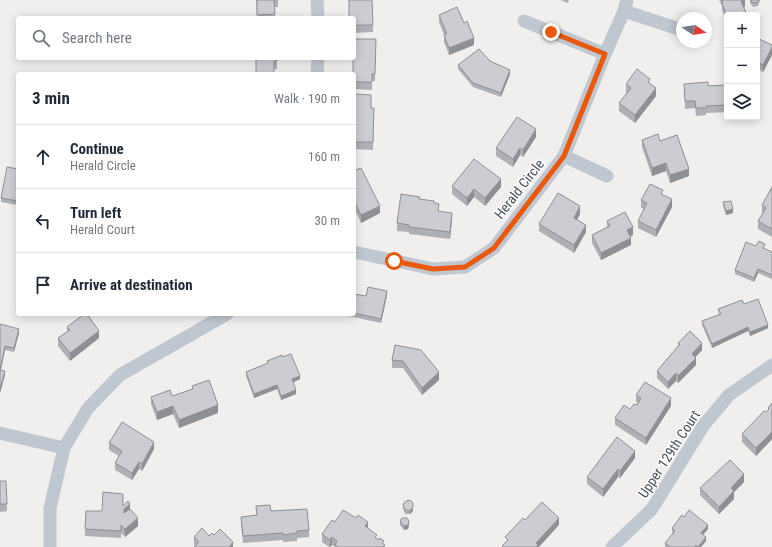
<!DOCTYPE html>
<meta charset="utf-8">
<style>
:root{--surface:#fff;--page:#f2f2f3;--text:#1f2937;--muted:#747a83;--line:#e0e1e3}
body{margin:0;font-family:"Roboto Condensed",sans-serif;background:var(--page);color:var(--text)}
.controls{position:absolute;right:12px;top:12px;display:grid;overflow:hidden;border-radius:4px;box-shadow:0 2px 10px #0003}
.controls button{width:36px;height:36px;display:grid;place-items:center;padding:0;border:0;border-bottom:1px solid var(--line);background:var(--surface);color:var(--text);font:20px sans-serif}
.compass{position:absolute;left:676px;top:12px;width:36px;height:36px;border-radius:50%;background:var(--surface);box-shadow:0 2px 10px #0003;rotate:102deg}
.stop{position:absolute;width:12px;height:12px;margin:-9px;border:3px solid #ea580c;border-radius:50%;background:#fff}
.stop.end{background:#ea580c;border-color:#fff;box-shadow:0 1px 4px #0008}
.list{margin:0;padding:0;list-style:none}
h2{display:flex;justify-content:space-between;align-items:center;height:52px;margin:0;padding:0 16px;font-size:17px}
h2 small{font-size:13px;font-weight:400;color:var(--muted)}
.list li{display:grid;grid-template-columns:26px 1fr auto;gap:12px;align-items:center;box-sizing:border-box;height:64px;padding:0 16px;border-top:1px solid var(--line)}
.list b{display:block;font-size:15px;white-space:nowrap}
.list p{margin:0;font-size:13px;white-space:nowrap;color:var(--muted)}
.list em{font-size:13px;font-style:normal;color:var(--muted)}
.icon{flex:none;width:22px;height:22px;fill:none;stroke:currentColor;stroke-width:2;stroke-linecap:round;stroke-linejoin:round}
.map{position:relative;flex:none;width:772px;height:547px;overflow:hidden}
.search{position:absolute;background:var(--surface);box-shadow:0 2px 10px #0003;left:16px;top:16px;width:340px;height:44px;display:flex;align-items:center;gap:10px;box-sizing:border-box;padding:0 14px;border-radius:4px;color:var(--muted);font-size:15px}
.panel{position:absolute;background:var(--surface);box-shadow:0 2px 10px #0003;left:16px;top:72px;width:340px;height:244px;border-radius:4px}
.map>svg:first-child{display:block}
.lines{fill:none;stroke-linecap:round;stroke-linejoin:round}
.street{stroke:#bfc7d0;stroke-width:13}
.wall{fill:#afb0b5}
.shaded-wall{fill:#8e9094}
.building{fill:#cbcdd3;stroke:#8e9094}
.route{stroke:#ea580c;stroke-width:5}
.labels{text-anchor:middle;stroke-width:3;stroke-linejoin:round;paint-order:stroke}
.street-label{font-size:14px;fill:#474f5b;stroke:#fff}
</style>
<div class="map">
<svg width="772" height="547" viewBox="0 0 772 547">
<rect width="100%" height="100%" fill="#f1eeee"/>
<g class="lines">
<path class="street" d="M317,0L318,18
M624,11L682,30
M524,21L605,54
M317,74L318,58
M564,156L607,176
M354,252L433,269L465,267L494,248L564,156L605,54L624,11L627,0
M0,433L64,448
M50,547V508L64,448L88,408L120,375L227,314
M612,547L652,509L703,426L729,395L772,365"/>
</g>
<path class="wall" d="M256,0H278V7H275V18H257Z
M372,0L373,32L354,33V18Z
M560,0H569L568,3Z
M719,0H745V7L727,15V24L722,10V6Z
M750,0H760L758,6L753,7L750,3Z
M439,15L464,23L474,45L449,55L444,42V35L439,22Z
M757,38L772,45V55L763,72L757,69Z
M376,39L375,81H372V90L354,89V74Z
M277,58V69H274L256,74Z
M490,61L510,74L501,97L473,87L458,69V65Z
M626,84H650L656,96L635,123L619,111V103L627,93L626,92Z
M684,84L708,86L727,105V112L706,113V115L696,116L695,108L685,109Z
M354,108H374L373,150L354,149Z
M536,137L523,157L520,155L513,167L496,156V148Z
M642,140L660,141L689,176L670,183L666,171L652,176L642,147Z
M18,169V205L1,202V198Z
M354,171L380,213L361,223L354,208Z
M452,186L501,187L485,206L474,197L467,206L452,194Z
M772,187V237L758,229V221L763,213H762V205Z
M663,195L672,207L656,237L638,228V221L644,209L641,208V200Z
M420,199L434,203L439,211L452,220L450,239L409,234V232L397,231V223Z
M723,202L733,213L726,215L723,206Z
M580,214L577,220L586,232L574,253L539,231V224Z
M607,221L633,235L630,236L631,245L601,260L592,243V235L607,227Z
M756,246L765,248V249L772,252V279L758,273L754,282L735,274V270Z
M354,294L366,296L387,295L381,323L339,314H354Z
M744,304L768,328L750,336L748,331L712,348L702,325V321L719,315L718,309Z
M0,324L19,333L14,352L5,350L1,370L5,375L0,393Z
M67,327L99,338L70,361L58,346V338L67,332Z
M678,343L702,350L695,357L696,365L678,383L676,381L668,389L657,378V371L678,346Z
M395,345L439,380L422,395L403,368H392V360Z
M282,357L300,379L293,382L296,394L281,400L277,389L254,398L246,376V372L267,364V361Z
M192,386L218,413L179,428L173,414L157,420L151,404V397L172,396L192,390Z
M636,395L671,406L646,445L615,425V418L637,405L638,403L636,402Z
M772,403V439L756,456L742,442V434L766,412L768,411V408Z
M109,443L154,449L142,471L139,469L132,480L115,470V463L119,456L109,450Z
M635,458L620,478L618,477L603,497L587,484V477Z
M0,481H6L7,511L0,512Z
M744,482L734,492V499L719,514L700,495V488Z
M403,504L413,511L410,514H406L404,512L403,508Z
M123,506L130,509L138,526L125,537L121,533V538L85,536V529L102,511Z
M256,506L271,511L309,530V537L297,538V541L283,542V540L243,543L241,524V517L256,515Z
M400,521L409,524L408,529L404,530L400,525Z
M335,522L368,528L377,539L384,544L385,547H335L332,545L330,547H329L322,542V534Z
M672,528L708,529L703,535L706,541L701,547H665V543L673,533L672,532Z
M214,535L233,547L195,546L194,544V537Z"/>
<path class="shaded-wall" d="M743,0H745V7L741,8V1Z
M474,38V45L449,55V48Z
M772,47V55L763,72V65Z
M510,70V74L501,97V93Z
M656,88V96L635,123V115Z
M536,129V137L523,157V150Z
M520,148V155L513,167V159Z
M666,163V171L652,176V168Z
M689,169V176L670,183V175Z
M501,179V187L485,206V198Z
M474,189V197L467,206V198Z
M672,199V207L656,237V230Z
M380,206V213L361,223V215Z
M580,206V214L574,225V218Z
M733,209V213L726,215V211Z
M452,213V220L450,239V232Z
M586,225V232L574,253V245Z
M633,227V235L627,238V230Z
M631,238V245L601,260V253Z
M758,269V273L754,282V278Z
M387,291V295L381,323V319Z
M768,325V328L750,336V332Z
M748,327V331L712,348V344Z
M19,329V333L14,352V348Z
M99,331V338L70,361V353Z
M702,343V350L692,361V354Z
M5,346V350L0,373V370Z
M696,358V365L678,383V376Z
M5,371V375L0,393V389Z
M439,372V380L422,395V388Z
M676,373V381L668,389V382Z
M300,376V379L292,383V379Z
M277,385V389L254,398V394Z
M296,390V394L281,400V396Z
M671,398V406L646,445V438Z
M218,405V413L179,428V420Z
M173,406V414L157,420V412Z
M772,432V439L756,456V448Z
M154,442V449L142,471V464Z
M635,451V458L620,478V471Z
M139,462V469L132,480V473Z
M618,469V477L603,497V489Z
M744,474V482L734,492V499L719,514V507L731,488Z
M130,504V511L124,516V509Z
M413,507V511L410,514V511Z
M138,518V526L125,537V529Z
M559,518V525L539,547H536V543Z
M409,521V524L408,529L404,530V526Z
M368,522V529L365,526Z
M708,525V529L701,537V533Z
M332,537V545L330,547V540Z
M706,537V541L701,547H698Z
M233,542V547H229Z"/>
<path class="building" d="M257,0H274L275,14L257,15Z
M349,0H372L373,25H354V18H349Z
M722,0H743L741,1L747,15H727V17L722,3L723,2Z
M751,0H759L758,2L753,3Z
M457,7L464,23L467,21L474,38L449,48L444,35L447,34L439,15Z
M757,38L772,45V47L763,65L757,62Z
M354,39H376L375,74H372V82H354V74H353V58H354Z
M479,49L490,61L510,70L501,93L473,83L458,65Z
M256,58H277V61H274V74H256Z
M637,69L650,79L648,82L656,88L635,115L619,103L631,88L626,84Z
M708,82V86L726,85L727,105L706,106V108H696L695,101H685L684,84Z
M355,94L371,95V108H374L373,142H354Z
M517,117L536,129L523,150L520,148L513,159L496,148Z
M658,134L660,141L677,135L689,169L670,175L666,163L652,168L642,140Z
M474,159L501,179L485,198L474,189L467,198L452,186Z
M7,167L18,169V201L1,198Z
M361,168L380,206L361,215L354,201V171Z
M650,184L663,190L661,194L672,199L656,230L638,221L647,203L641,200Z
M772,187V229L758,221L766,208L762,205Z
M558,193L580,206L574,218L586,225L574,245L539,224Z
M401,194L420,197L419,199L434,201V203L439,204L438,211L452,213L450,232L409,227V225L397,223Z
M731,201L733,209L726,211L723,202Z
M625,212L633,227L627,230L631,238L601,253L592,235L610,226L607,221Z
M759,241L765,244L763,248L772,252V275L758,269L754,278L735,270L746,242L756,246Z
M368,287L387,291L381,319L354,313V294L366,296Z
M758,299L768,325L750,332L748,327L712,344L702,321L721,314L718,309L742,300L744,304Z
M84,314H87L99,331L70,353L58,338L70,330L67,327Z
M0,324L19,329L14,348L5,346L0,370L5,371L0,389Z
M690,331L702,343L692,354L696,358L678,376L676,373L668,382L657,371L680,344L678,343Z
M395,345L421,350L439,372L422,388L403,361L392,360Z
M291,354L300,376L292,379L296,390L281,396L277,385L254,394L246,372L268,363L267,361L282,355V357Z
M209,380L218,405L179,420L173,406L157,412L151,397L170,390L172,396L193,389L192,386Z
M645,382L671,398L646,438L615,418L624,405L630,409L634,404L637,405L641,398L636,395Z
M772,403V432L756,448L742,434L764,411L766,412L769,409L768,408Z
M122,422L154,442L142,464L139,462L132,473L115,463L122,451L109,443Z
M617,437L635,451L620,471L618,469L603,489L587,477Z
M730,460L744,474L731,488L734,491L719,507L700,488Z
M0,481H6L7,504H0Z
M103,492L123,494V506L128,501L130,504L124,509V513L130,509L138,518L125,529L121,525V531L85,529L86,511H102Z
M410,500L413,503V507L410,511L406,510L404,508L403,504L406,501Z
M542,502L559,518L536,543L538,545L536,547H503L502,546L508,540L505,537L523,518L525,520Z
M270,505L271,511L307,509L309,530L297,531V533L283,535V533L243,536L241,517L257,515L256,506Z
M343,510L356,518L358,515L368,522L365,526L377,535L375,537L379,540L380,538L384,541L382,543L385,545L383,547H338L335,545L337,541L332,537L330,540L322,534L332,520L335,522Z
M689,510L708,525L701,533L706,537L698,547L696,545L695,547H670L665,543L675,531L672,528L682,515L684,517Z
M402,518H407L409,521L408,525L404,526L400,521Z
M202,528L209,536L212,533L214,535L220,529L233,542L229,547H194L199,542L194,537Z"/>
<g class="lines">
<path class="route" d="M394,261L433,269L465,267L494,248L564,156L605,54L551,32"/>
</g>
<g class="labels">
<g class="street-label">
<text transform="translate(519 189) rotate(-52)" y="5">Herald Circle</text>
<text transform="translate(669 454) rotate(-57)" y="5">Upper 129th Court</text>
</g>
</g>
</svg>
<div class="controls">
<button>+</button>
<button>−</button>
<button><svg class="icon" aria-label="layers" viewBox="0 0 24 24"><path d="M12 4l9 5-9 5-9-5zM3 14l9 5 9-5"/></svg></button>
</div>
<svg class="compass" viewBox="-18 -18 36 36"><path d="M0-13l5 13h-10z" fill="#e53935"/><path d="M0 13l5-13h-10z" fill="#747a83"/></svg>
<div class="stop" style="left:394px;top:261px"></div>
<div class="stop end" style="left:551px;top:32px"></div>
<div class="search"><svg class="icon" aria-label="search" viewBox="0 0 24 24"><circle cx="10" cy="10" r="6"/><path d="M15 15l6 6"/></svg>Search here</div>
<section class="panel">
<h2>3 min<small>Walk · 190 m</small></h2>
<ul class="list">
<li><svg class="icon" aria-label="ahead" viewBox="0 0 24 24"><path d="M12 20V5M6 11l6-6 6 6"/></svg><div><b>Continue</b><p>Herald Circle</p></div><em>160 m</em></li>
<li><svg class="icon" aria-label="left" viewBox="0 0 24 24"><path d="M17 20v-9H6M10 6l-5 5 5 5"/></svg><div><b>Turn left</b><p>Herald Court</p></div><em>30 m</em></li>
<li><svg class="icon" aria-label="arrive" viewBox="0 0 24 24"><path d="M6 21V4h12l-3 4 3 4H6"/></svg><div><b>Arrive at destination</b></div></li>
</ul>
</section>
</div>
